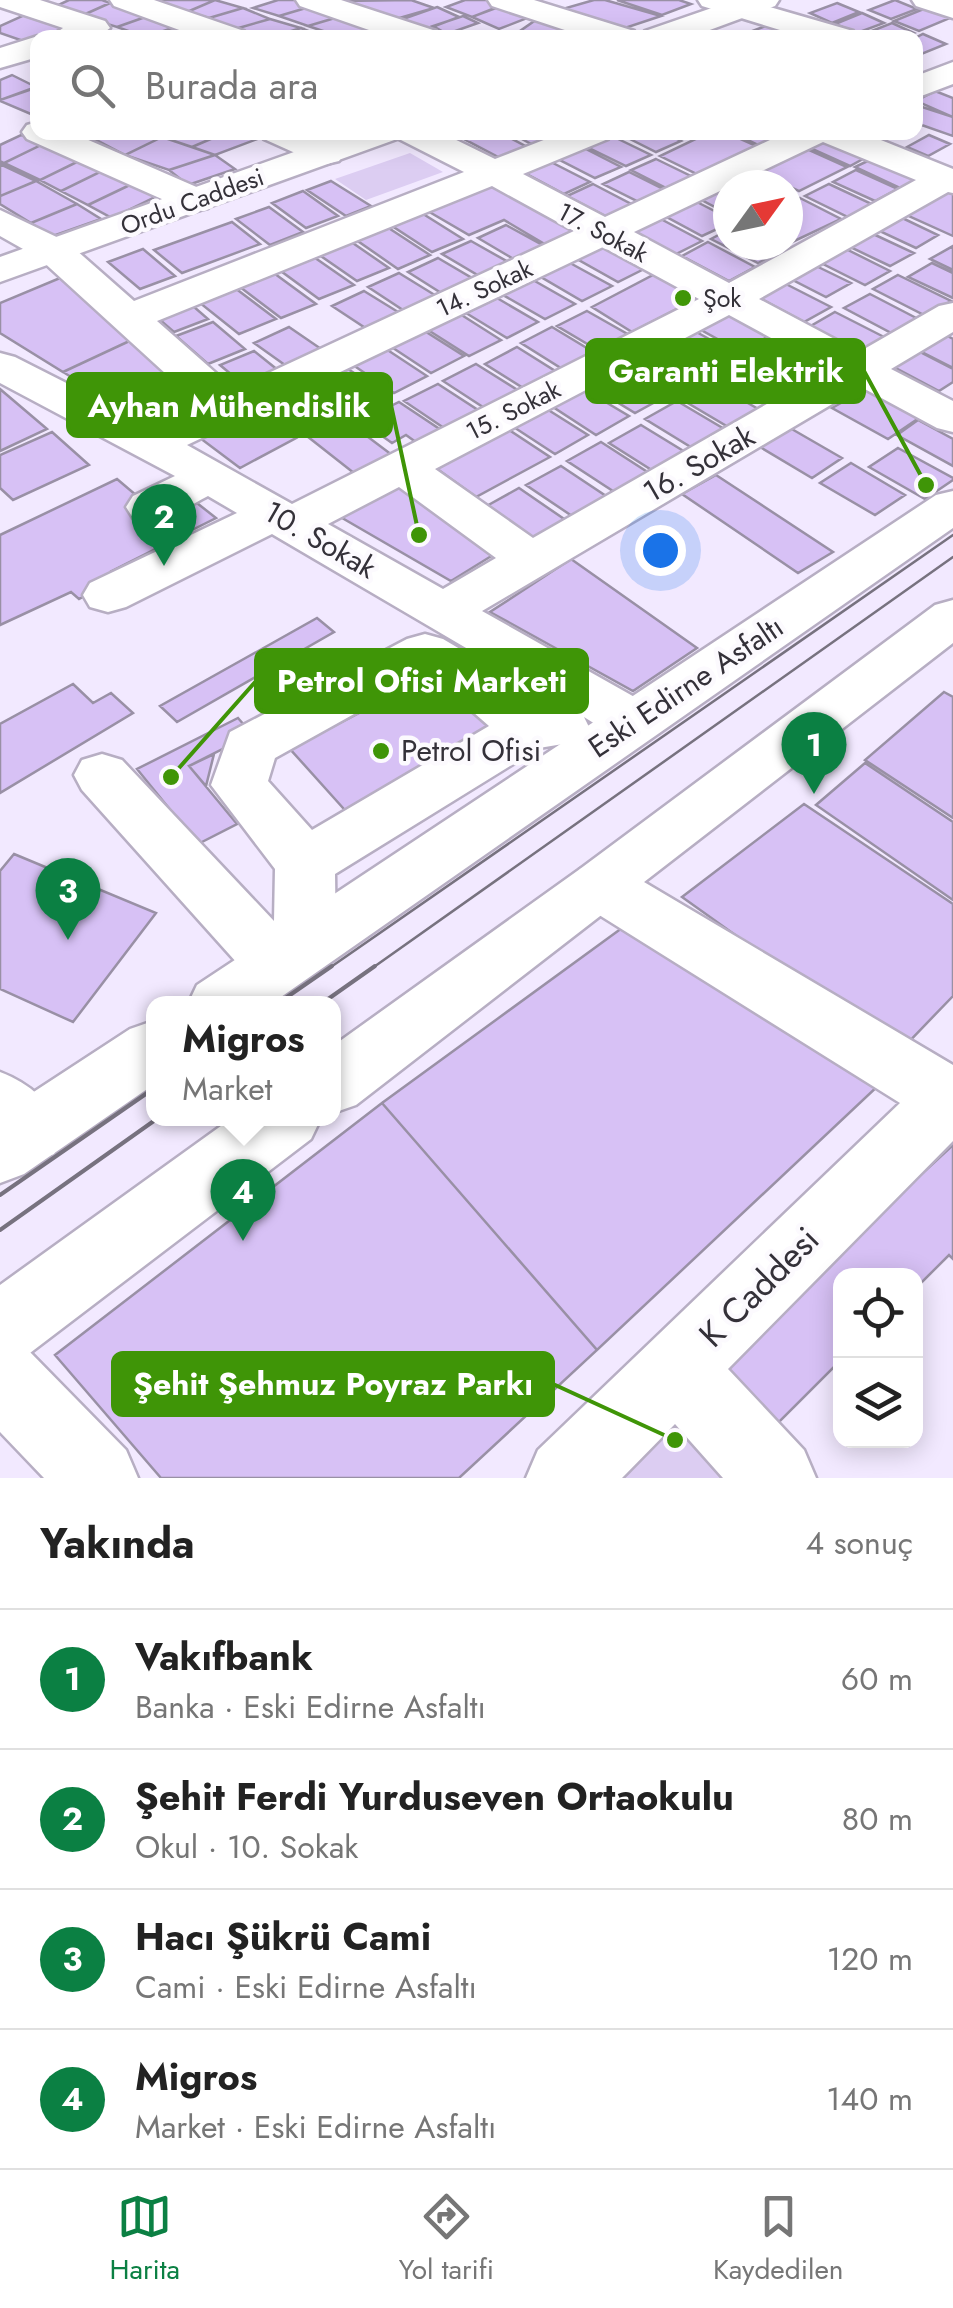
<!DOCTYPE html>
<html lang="tr">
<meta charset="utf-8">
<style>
:root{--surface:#fff;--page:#f2f2f2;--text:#222;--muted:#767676;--line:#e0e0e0;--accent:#0b8043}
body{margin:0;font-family:Jost,sans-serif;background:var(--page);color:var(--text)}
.controls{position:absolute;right:30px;bottom:30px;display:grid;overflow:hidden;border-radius:20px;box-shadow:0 5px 25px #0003}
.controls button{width:90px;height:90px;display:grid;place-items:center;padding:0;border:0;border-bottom:2px solid var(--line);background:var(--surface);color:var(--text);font:50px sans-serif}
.compass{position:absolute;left:713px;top:170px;width:90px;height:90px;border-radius:50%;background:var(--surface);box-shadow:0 5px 25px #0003;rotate:57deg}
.you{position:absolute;left:660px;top:550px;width:35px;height:35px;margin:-25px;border:8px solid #fff;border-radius:50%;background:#1a73e8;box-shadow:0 0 0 15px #1a73e833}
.badge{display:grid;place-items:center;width:65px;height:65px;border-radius:50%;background:var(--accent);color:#fff;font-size:32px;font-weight:700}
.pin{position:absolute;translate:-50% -82px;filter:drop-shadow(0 2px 5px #0008)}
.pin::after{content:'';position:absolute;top:52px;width:35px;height:30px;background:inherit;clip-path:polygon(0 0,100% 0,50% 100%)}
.popup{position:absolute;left:146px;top:996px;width:195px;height:130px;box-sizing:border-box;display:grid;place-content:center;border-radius:20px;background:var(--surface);filter:drop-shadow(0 2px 8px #0005);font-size:32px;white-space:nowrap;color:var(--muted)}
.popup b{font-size:38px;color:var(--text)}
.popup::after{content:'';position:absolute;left:50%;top:100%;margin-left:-20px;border:20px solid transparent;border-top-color:var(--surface)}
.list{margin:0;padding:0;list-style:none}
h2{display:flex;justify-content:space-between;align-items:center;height:130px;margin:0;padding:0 40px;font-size:42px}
h2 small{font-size:32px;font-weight:400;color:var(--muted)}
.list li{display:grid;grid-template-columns:65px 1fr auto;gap:30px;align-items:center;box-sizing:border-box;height:140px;padding:0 40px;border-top:2px solid var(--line)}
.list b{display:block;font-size:38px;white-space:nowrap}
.list p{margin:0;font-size:32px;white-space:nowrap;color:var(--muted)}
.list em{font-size:32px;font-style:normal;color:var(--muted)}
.icon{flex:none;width:55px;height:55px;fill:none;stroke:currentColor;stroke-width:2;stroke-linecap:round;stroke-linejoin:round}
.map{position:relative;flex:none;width:953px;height:1478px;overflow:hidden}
.search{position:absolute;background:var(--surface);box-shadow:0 5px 25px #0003;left:30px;right:30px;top:30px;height:110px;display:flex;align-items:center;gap:25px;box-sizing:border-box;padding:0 35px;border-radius:20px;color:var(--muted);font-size:38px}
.sheet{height:690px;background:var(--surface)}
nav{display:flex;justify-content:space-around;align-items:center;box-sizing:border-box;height:140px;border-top:2px solid var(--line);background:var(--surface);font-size:28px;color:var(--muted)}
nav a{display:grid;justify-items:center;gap:5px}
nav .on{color:var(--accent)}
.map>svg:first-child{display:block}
.green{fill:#dccdf2}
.building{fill:#d7c1f5;stroke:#9990a5;stroke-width:2.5}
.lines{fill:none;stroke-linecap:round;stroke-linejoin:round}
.minor-casing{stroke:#b7aec3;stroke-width:5}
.major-casing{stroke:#b7aec3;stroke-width:5}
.minor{fill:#fff;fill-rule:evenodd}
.major{fill:#fff;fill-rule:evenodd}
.tram-far1{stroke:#77727f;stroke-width:2.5}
.tram{stroke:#77727f;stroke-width:4}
.poi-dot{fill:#3f9507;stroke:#fcfafe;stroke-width:4}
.labels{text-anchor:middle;stroke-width:9;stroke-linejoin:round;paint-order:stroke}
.far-street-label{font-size:25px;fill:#343139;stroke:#fcfafe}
.far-poi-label{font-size:25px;fill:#343139;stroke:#fcfafe;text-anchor:start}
.street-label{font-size:30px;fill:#343139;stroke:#fcfafe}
.poi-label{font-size:30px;fill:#343139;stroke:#fcfafe;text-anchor:start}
.near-street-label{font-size:35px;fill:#343139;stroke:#fcfafe}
.leader{fill:none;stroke:#3f9507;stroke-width:4}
.callout-dot{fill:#3f9507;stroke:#fcfafe;stroke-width:4}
.callout{fill:#3f9507;stroke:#3f9507;stroke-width:4}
.callout-label{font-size:32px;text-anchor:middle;font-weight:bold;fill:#fff}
</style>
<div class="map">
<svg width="953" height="1478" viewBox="0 0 953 1478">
<rect width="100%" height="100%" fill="#f2e9ff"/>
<path class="green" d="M410,153L443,172L366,200L335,179Z
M678,1403L740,1478H603Z"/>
<path class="building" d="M69,0H102L110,3L81,16L54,7Z
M162,0H215L187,12L158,2Z
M215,0L243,8L209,18L187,12Z
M278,0H299L316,5L279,16L253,8Z
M411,0L434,8L396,19L343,1Z
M465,0H494L504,5L472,17L446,7Z
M594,0H605L661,16L619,30L559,10Z
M617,0H679L691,4L662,15Z
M895,0L917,9L891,19L869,10Z
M110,3L151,15L117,27L81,16Z
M507,3L535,15L499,29L472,17Z
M837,3L859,12L832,23L810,13Z
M316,5L345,15L308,26L279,16Z
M437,7L459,17L422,31L400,20Z
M243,8L270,19L235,29L209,18Z
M926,8L950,18L919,31L894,21Z
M31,12L72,28L38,38L32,44L0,33V26Z
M862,13L884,23L857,33L835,24Z
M151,15L182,25L145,37L117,27Z
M345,15L399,33L385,38H344L308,26Z
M543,15L593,38H510Z
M463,16L478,23L447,34L433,26Z
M270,19L301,28L269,38L235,29Z
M776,22L808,38H734Z
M892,23L914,33L903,38L864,34Z
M182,25L207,34L197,38L145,37Z
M301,28L325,38H269Z
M923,34L946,44L919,55L916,54L915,38Z
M12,75L36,87L0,100V80Z
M38,87V117L0,101V100Z
M935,91L953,98V117L916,101Z
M916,105L953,117V136L916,123Z
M98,132H153L162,137L125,155L89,136Z
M182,132H227L192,147L168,139Z
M227,132H248L260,138L215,155L192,147Z
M484,132H499L531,149L504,160L466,140Z
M509,132H556L561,135L535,146Z
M616,132H663L681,141L656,152Z
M710,132H725L761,148L703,177L660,156Z
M731,132H778L785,136L762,147Z
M21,135L45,143L4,163L0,161V145Z
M610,135L651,155L626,166L585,146Z
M929,135L950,144L928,156L907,147Z
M162,137L168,139L215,155L169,170L125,155Z
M832,137L872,154L850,166L810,148Z
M45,143L83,159L40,180L4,163Z
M580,146L621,167L595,178L554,157Z
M807,149L847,167L799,191L758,171Z
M215,155L235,169L188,185L169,170Z
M878,156L925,177L902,189L855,167Z
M83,159L106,169L61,191L40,180Z
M656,159L699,180L674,192L631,170Z
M549,161L590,182L564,194L523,172Z
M0,164L36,181L0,196Z
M106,169L134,183L88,205L61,191Z
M856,170L898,189L875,201L833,182Z
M629,172L671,193L645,205L603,184Z
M36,181L77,204L31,223L0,204V196Z
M331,181L371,206L346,216L307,190Z
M134,183L159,195L112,218L88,205Z
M492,183L579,232L548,246L504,220L469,235L426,210Z
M593,184L635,206L609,218L567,196Z
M829,184L876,206L852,219L805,196Z
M728,185V214L698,198Z
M953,187V236L904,214Z
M303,191L338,216L306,228L272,203Z
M800,198L841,219L788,244V204Z
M695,201L728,218V224L702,236L663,215Z
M77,204L101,219L50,237L31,223Z
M269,207L303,232L270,245L236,219Z
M420,212L463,239L432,252L389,224Z
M896,215L938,235L916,248L873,228Z
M657,217L702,241L676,254L631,230Z
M232,222L260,244L182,273L154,250Z
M384,225L430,255L398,269L352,237Z
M506,225L546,247L517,261L478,238Z
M728,230V245H775L784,250L758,263L711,239Z
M871,233L914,253L890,266L848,246Z
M347,239L389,268L357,281L315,252Z
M471,241L510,263L481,277L442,254Z
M708,242L755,267L729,281L682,256Z
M605,245L646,268L618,282L577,259Z
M840,246L890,271L865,285L815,260Z
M953,246V270L930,259Z
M143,249L175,276L140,289L108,262Z
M308,253L354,285L319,299L274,266Z
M438,258L477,281L446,296L408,272Z
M808,262L851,283L826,297L783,275Z
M570,263L612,286L582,301L541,277Z
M932,263L953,273V298L908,277Z
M271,271L316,304L281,318L236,284Z
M399,273L438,297L406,312L368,287Z
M655,274L698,298L632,332L592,307Z
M898,275L951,301L926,316L873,289Z
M60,278L138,337L63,372L0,333V303Z
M533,280L575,304L545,319L503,295Z
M780,281L831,307L804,322L754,295Z
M231,285L276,319L239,334L195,299Z
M364,291L403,315L370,331L332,306Z
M870,294L922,321L897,336L844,308Z
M497,298L538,322L507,338L466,313Z
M186,300L208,319L174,332L152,313Z
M587,311L631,336L601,352L557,326Z
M723,311L769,336L741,352L694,326Z
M835,312L888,339L862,355L809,327Z
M460,314L501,340L469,356L428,330Z
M213,322L245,349L208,364L176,336Z
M289,327L327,353L292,370L254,343Z
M552,327L595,353L564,370L521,343Z
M691,329L738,355L708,371L662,345Z
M423,330L464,356L431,373L390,346Z
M942,333L953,339V368L916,349Z
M138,337L210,403L157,430L63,372Z
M779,340L836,369L787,401L764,389L750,399L715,380Z
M517,347L560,374L528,391L485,364Z
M655,347L701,374L671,391L625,363Z
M386,349L427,376L394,393L353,365Z
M916,350L953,369V382L939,391L892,366Z
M254,351L279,371L244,385L220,365Z
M476,364L519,391L486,409L443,381Z
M345,367L386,394L351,411L310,383Z
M620,368L666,396L635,413L589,385Z
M711,382L760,410L730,428L681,399Z
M438,384L481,412L447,430L404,401Z
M582,388L629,416L596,435L550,405Z
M0,389L47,429L0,451Z
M866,389L919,418L888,439L832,408Z
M307,391L396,458L359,477L270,407Z
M677,401L726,430L694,449L645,419Z
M399,402L444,432L420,445L406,435L392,443L361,421Z
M542,406L588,435L555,454L509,424Z
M256,410L296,438L240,468L200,438Z
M918,420L953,439V466L897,435Z
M641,425L690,455L658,474L609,443Z
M506,428L550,457L476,497L433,466Z
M790,428L842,458L812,478L760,447Z
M52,432L89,465L13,500L0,488V455Z
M601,442L649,473L616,493L567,461Z
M898,448L953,478V480L925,499L869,467Z
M851,463L905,495L875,515L820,483Z
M561,466L609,498L575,518L526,485Z
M716,475L833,552L798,573L682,494Z
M117,479L183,535L112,571L120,577L79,599L71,592L0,625V535Z
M393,480L493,555L451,581L337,515Z
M519,488L567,521L532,542L483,508Z
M188,496L216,518L188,532L160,510Z
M571,559L697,648L633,691L490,612Z
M317,618L334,632L177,722L160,706Z
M438,672L503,734L352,818L290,749Z
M73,684L93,703L111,693L133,713L0,793V724Z
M944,692L953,697V818L865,760Z
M238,718L252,734L189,766L237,824L198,844L137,769Z
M214,754L206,786L189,766Z
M865,763L953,822V900L816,805Z
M804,804L953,904V996L899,1052L682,897Z
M14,854L156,913L73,1022L0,989V871Z
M622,928L880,1084L597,1350L382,1103Z
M382,1103L597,1350L459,1478H161L55,1355Z
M953,1145V1259L949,1255L916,1288V1276H840V1361L772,1429L714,1366Z"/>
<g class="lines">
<g class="minor-casing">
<path id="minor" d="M0,0H40L105,21L110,28L97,38H49L63,28L0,7Z
M110,0H154L244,31L249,38H201L114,6Z
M296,0H341L436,31L441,38H392L300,6Z
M488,0H534L634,31L639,38H589L492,6Z
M698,0H746L853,31L858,38H806L702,6Z
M912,0H953V18L916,6Z
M38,36L42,38H38V57L0,68V48Z
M953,62V84L916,98V76Z
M38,122V132H70L208,192L214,200L208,208L195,211L182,208L27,139L22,132L27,125Z
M259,132C286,132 326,127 344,153L339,161L326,164L313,161L264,139Z
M394,132H440L495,159L564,132H613L608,139L523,174L605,217L787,132H861L953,169V193L948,192L759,299L859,352L939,306L953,303V332L891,369L953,401V432L937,428L861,387L482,611L654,708L662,722L654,736C625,745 608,732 584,717L589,727L581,741L539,748L335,874L336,946L327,964L305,971L299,983L277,991L255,983L82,790L74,775L82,760L102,754L122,760L274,921L275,869L211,785L230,732L407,639L425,634L443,639L487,665L539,708L572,710L272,534L126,607L108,612L90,607L83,595L90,583L237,513L208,496C183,509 162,525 133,518L126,507L133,496L175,476L0,383V353L15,357L153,427L200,405L39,258L0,236V210L67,242L134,301L464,172L399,139ZM823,142L916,180L729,283L634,232ZM492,186L574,231L234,389L157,321ZM603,247L699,299L292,504L187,445ZM729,315L828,369L533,538L435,469ZM399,487L496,558L443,589L328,524ZM424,675L449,691L489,726L312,830L268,781L275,758Z
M601,862L622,869L953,1065V1141L728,1369L804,1450L816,1478H723L675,1424L622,1478H526L538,1450L900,1103L580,903L571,886L580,869Z
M0,1072C31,1084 50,1102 64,1132L54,1154L30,1163L0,1148Z
M0,1338L27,1349L126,1450L138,1478H44L0,1432Z"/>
</g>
<g class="major-casing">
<path id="major" d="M735,0H779L775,6L688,38H640L645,31Z
M350,132H402L397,139L0,282V257Z
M953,491V528L271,1004H188L197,985L936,495Z
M953,600V643L356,1105L333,1113V1046L580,869L935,605Z
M153,1021V1085L24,1174L0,1183V1114L130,1029Z
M232,1118H321L311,1139L26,1356L0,1367V1285Z"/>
</g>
<use href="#minor" class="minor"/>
<use href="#major" class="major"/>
<path class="tram-far1" d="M328,969L953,535
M371,969L953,557"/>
<path class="tram" d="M277,1004L332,966
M321,1004L375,966
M0,1195L153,1089
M0,1230L158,1118"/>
</g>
<g class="poi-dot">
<circle cx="683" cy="298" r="10"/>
<circle cx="381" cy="751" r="10"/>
</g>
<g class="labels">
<g class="far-street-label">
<text transform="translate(192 201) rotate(-20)" y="9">Ordu Caddesi</text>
<text transform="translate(603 232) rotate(28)" y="9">17. Sokak</text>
<text transform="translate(484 288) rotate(-25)" y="9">14. Sokak</text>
<text transform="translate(513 410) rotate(-27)" y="9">15. Sokak</text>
</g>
<g class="far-poi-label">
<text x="703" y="307">Şok</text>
</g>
<g class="street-label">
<text transform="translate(699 464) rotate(-30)" y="10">16. Sokak</text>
<text transform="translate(320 540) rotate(30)" y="10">10. Sokak</text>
<text transform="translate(686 687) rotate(-34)" y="10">Eski Edirne Asfaltı</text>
</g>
<g class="poi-label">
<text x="401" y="761">Petrol Ofisi</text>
</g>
<g class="near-street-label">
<text transform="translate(759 1287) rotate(-45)" y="12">K Caddesi</text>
</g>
</g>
<path class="leader" d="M926 485L864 371M419 535L391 405M171 777L256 681M675 1440L553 1384"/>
<g class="callout-dot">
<circle cx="926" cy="485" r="10"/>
<circle cx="419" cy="535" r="10"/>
<circle cx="171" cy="777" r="10"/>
<circle cx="675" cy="1440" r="10"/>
</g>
<g class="callout">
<rect x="587" y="340" width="277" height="62" rx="10"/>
<rect x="68" y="374" width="323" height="62" rx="10"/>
<rect x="256" y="650" width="331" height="62" rx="10"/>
<rect x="113" y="1353" width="440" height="62" rx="10"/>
</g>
<g class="callout-label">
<text x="726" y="382">Garanti Elektrik</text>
<text x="229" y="417">Ayhan Mühendislik</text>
<text x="422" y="692">Petrol Ofisi Marketi</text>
<text x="333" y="1395">Şehit Şehmuz Poyraz Parkı</text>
</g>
</svg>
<div class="controls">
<button><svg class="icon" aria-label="locate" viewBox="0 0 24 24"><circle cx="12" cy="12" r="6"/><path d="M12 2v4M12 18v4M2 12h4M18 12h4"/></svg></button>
<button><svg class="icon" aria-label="layers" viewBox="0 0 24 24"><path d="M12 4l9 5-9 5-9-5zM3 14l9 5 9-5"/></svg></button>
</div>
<svg class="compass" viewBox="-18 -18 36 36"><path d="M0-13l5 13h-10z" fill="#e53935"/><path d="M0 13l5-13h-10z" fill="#767676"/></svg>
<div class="you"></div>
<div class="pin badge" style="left:814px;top:794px">1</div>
<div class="pin badge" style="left:164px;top:566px">2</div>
<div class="pin badge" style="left:68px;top:940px">3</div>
<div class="pin badge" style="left:243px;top:1241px">4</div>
<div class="popup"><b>Migros</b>Market</div>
<div class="search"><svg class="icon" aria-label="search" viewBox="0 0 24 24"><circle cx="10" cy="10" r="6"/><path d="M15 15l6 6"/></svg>Burada ara</div>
</div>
<section class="sheet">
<h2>Yakında<small>4 sonuç</small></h2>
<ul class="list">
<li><span class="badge">1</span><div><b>Vakıfbank</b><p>Banka · Eski Edirne Asfaltı</p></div><em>60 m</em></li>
<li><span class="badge">2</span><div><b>Şehit Ferdi Yurduseven Ortaokulu</b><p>Okul · 10. Sokak</p></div><em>80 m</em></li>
<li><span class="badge">3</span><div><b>Hacı Şükrü Cami</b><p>Cami · Eski Edirne Asfaltı</p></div><em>120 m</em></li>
<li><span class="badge">4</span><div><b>Migros</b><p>Market · Eski Edirne Asfaltı</p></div><em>140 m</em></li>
</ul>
</section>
<nav>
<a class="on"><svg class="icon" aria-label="map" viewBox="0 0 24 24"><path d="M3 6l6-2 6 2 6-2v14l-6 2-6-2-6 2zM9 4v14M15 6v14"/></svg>Harita</a>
<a><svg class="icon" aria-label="directions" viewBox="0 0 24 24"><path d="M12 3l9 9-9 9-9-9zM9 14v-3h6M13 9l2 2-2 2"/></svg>Yol tarifi</a>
<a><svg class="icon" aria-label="saved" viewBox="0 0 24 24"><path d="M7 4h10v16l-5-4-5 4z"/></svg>Kaydedilen</a>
</nav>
